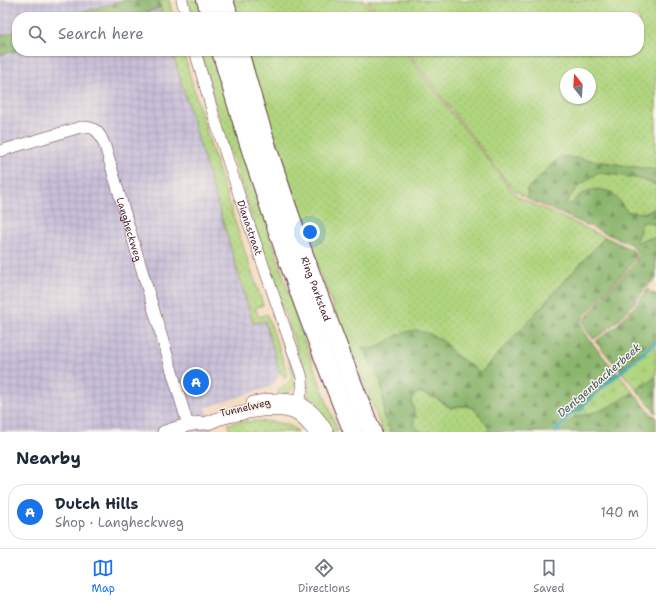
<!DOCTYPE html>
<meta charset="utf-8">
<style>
:root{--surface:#fff;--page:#f6f6f7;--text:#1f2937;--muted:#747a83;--line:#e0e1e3;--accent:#1a73e8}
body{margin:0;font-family:"Shantell Sans",sans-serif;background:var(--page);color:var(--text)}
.compass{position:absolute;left:560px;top:68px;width:36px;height:36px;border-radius:50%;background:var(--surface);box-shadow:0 1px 3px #0004;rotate:343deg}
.you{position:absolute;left:310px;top:232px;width:14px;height:14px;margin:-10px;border:3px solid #fff;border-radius:50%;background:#1a73e8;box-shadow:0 0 0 6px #1a73e833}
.badge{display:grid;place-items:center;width:26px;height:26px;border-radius:50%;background:var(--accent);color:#fff;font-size:13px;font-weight:700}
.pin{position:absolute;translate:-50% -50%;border:2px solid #fff;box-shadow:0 1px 4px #0006}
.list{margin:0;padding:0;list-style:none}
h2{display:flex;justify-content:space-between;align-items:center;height:52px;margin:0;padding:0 16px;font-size:17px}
h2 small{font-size:13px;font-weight:400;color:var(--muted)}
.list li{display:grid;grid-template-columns:26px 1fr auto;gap:12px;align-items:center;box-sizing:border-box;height:56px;margin:0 8px 8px;padding:0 8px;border:1px solid var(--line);border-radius:16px}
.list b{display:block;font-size:15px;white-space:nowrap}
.list p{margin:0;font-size:13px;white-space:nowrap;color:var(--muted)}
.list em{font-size:13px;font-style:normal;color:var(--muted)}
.icon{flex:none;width:22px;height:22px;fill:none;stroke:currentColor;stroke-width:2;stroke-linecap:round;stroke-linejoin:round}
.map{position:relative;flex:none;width:656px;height:432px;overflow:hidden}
.search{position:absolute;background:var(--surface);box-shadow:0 1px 3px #0004;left:12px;right:12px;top:12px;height:44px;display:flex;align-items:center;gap:10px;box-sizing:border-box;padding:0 14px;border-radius:16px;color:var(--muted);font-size:15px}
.sheet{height:116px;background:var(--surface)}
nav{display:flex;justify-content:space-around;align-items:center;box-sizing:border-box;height:56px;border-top:1px solid var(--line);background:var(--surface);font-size:11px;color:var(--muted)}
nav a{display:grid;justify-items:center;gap:2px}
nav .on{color:var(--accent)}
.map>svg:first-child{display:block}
.industrial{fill:url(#industrial-grid)}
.green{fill:url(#green-dots);stroke:#7d7a55;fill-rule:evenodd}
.forest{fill:url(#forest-firs);stroke:#6b6a4c}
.wetland{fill:url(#wetland-marsh);stroke:#7d7a55}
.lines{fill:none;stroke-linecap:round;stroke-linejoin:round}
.stream{stroke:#42aec0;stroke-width:3}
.minor-casing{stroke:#643b41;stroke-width:12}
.tertiary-casing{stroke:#643b41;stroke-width:14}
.trunk-casing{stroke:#643b41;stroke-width:20}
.minor{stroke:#fff;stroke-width:11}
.tertiary{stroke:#fff;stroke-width:13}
.trunk{stroke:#fff;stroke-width:18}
.labels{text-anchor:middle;stroke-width:3;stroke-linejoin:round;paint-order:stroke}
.street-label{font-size:10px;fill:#4a1f2b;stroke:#f7f3e8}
.water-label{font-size:11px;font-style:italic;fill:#475867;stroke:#f7f3e8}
</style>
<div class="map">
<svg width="656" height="432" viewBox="0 0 656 432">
<defs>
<pattern id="industrial-grid" width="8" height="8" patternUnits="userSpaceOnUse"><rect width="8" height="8" fill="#c8bfd8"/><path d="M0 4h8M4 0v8" fill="none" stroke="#ada4ba"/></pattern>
<pattern id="green-dots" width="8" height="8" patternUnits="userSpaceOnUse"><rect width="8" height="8" fill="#b0d57f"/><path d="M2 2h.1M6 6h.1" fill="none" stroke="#99b66e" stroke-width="1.8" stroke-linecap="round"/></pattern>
<pattern id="forest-firs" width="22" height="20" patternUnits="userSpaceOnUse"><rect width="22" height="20" fill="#8cb66e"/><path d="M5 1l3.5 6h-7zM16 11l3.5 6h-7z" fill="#74935b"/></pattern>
<pattern id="wetland-marsh" width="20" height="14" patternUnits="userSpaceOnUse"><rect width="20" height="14" fill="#b0d57f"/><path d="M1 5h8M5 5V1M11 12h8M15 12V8" fill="none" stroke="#99b66e"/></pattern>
</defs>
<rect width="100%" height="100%" fill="#f7f3e8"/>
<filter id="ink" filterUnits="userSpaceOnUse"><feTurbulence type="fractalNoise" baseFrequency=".025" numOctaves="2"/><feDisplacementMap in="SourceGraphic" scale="8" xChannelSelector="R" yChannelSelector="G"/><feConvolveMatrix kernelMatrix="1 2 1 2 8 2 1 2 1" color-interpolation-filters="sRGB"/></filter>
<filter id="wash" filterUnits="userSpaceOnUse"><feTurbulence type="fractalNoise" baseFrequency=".012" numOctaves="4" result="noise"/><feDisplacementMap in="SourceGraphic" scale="16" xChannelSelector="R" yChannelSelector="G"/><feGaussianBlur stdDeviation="0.9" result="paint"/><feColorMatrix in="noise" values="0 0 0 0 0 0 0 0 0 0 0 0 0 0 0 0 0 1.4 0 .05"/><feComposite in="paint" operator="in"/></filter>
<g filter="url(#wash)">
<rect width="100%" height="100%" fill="#f4dabd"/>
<path class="industrial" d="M0,0H159L162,17H17V51H172L253,323L265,321L280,373L272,386L205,408L213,432H0Z"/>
<path class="green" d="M159,0H169L173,17H162Z
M186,0H200L205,17H191Z
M231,0H364L378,17H235Z
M367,0H656V170L568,157H559L527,189L528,199L514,190L506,181L407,51H639V17H381ZM566,74H590V98H566Z
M172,51H183C207,137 234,221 263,305L255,308L259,317L267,314L287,372L286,378L280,373L265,321L253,323Z
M200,51H214L299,327L338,432H331C326,425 314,412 311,404C307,395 309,385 307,376L272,278L220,120Z
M244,51H404L512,191L517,196L526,201L605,237L481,373L453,353L444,342L436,337L390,340L374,349L363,348L381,381L384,405L383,415L391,432H383L346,340L287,186Z
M598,173C612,174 644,178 656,185V208C648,213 632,216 625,209C622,206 621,203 619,200L578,197L573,203L567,205L566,203C576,187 582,183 598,173Z
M646,221L656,225V238H648L636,243C635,236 641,231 640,225Z
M274,313L296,377C296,389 289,394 278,396L279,390C289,383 294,381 291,367L272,314Z
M419,392L437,399L451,408L460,406H466L473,408L478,412L481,418L488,427L490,432H421L413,424L412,403V397Z
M239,422C257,421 285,419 299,432H230L228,424Z"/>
<path class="forest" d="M124,0H159L160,8L129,17H66Z
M17,31V50L0,55V36Z
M559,157H568L656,170V185C644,178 612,174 598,173C582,183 576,187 566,203L567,205L573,203L578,197L587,191L599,189L611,192L619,200L624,208L629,212L645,213L656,208V225C650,223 646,220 640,225L641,228L636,240V243L642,240L656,238V279C646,284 642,294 635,302C622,317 611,328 594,339C589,334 583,327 584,320L604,296L635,263C640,255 637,249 630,244L528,199L527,189Z
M605,237L633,250C636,254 636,257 634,261L584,316L581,322C582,334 609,363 617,373L584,402L579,408L575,410L569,422L574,417L599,411L604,409L618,402L633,392L653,416L654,415L656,417V432H490L488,427L481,418L478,412L473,408L466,406H460L451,408L437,399L419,392L413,397L412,403L416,416L413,424L421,432H391L383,415L384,405L381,381L362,347L374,349L398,335L407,332L416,330L430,334L444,342L453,353L481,373Z
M648,289L649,292L656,294V340L651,342L646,346L620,370L596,342H595L615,327L637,304Z
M656,377V413L636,389Z"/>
<path class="wetland" d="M656,340V377L636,389L620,370L646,346L651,342Z
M617,373L633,392L618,402L604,409L599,411L574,417L569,422L563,424L567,417L575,410L579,408L584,402Z"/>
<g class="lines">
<path class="stream" d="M556,432L571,413L581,410L584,404L592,398L611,380L644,352L650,346L656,342"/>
</g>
</g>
<g filter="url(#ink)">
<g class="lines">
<g class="minor-casing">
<g id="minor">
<path d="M182,0L186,17"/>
<path id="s1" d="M195,51L215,120L242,204L301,374C305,388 300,396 295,410"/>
<path id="s2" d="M0,151L81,127C96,126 100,133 105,146L188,425"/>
</g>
</g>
<g class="tertiary-casing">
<path id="tertiary" d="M253,403C266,400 283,398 296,402C309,406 320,420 327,432
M164,432C174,429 184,425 194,424C198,423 203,423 207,423C212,422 216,419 221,418C240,413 276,405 295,413C303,417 309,425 315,432"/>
</g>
<g class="trunk-casing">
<g id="trunk">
<path d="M206,0L211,17"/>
<path d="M224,0L229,17"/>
<path d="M221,51C258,180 302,307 353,432"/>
<path id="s3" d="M239,51C248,84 258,117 268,150C299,245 334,339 372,432"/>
</g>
</g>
<use href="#minor" class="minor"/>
<use href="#tertiary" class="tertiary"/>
<use href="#trunk" class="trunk"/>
</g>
</g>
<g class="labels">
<g class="street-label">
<text dy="4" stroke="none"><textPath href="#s1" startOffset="185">Dianastraat</textPath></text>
<text dy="4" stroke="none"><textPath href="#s2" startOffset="205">Langheckweg</textPath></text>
<text dy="4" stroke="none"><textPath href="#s3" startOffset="250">Ring Parkstad</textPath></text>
<text transform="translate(245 407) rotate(-13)" y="4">Tunnelweg</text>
</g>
<g class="water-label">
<text transform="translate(599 380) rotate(-41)" y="4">Dentgenbacherbeek</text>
</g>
</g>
</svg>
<svg class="compass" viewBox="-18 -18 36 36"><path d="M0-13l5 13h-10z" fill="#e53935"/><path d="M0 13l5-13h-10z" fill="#747a83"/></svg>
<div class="you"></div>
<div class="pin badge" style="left:196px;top:382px">A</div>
<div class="search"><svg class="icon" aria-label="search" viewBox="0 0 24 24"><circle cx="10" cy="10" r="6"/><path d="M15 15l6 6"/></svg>Search here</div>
</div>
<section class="sheet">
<h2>Nearby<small></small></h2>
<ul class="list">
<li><span class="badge">A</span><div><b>Dutch Hills</b><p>Shop · Langheckweg</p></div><em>140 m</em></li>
</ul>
</section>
<nav>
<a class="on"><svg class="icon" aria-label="map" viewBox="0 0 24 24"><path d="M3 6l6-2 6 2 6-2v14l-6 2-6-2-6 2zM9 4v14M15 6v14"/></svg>Map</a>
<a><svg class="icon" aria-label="directions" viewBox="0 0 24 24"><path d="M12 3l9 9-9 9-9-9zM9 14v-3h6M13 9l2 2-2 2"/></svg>Directions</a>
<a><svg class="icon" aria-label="saved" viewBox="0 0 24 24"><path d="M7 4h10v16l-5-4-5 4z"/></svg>Saved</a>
</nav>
